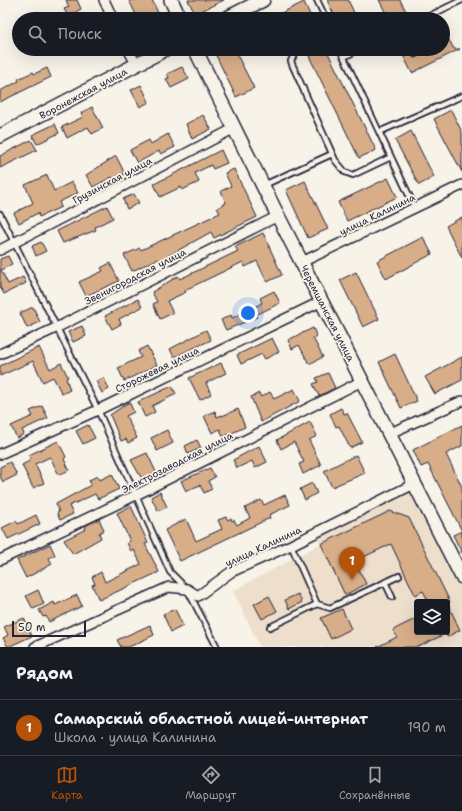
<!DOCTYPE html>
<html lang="ru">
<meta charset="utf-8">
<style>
:root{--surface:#171b24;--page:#20242c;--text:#f1f3f6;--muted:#9ea1a6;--line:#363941;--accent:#b45309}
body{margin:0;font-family:"Shantell Sans",sans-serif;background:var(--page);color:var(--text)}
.controls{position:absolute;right:12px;bottom:12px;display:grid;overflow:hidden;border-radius:4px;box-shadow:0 4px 16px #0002}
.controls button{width:36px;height:36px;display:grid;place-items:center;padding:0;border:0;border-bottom:1px solid var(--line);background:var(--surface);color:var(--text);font:20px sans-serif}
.scale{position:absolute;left:12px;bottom:10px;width:74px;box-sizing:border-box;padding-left:4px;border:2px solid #22223b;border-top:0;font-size:11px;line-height:14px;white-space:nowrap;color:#22223b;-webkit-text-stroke:3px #f7f3e8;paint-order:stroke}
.you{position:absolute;left:248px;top:313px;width:14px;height:14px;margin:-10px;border:3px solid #fff;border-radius:50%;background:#1a73e8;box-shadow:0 0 0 6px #1a73e833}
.badge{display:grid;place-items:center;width:26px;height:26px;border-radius:50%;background:var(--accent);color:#fff;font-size:13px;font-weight:700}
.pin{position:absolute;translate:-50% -33px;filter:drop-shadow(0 1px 2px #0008)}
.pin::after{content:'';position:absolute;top:21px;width:14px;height:12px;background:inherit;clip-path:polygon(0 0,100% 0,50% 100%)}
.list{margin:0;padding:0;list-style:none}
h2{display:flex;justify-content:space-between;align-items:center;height:52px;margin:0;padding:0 16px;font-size:17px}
h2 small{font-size:13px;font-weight:400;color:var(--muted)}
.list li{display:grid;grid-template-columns:26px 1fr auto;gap:12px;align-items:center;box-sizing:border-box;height:56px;padding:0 16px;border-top:1px solid var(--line)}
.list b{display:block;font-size:15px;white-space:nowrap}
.list p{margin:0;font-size:13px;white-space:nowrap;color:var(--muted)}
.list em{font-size:13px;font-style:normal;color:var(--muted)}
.icon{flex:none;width:22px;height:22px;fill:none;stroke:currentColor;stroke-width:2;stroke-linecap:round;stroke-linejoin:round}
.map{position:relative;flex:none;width:462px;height:647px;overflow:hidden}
.search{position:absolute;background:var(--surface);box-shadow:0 4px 16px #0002;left:12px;right:12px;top:12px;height:44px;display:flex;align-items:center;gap:10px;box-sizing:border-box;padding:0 14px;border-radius:22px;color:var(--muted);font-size:15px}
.sheet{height:108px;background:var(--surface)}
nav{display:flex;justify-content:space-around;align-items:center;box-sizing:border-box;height:56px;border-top:1px solid var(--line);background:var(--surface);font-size:11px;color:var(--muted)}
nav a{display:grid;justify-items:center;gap:2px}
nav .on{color:var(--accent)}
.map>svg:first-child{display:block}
.built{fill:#eedecc;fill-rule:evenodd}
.building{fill:#d8ae89;stroke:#22223b}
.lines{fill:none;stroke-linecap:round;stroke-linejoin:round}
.lane-casing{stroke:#22223b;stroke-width:8}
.street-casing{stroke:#22223b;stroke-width:12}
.secondary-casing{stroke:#22223b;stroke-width:16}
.lane{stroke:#f7f3e8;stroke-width:4.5}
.street{stroke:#f7f3e8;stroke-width:9}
.secondary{stroke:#f7f3e8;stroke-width:13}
.labels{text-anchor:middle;stroke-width:3.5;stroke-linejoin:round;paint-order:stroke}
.street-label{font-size:10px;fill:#22223b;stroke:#f7f3e8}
</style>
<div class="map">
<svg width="462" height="647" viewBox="0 0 462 647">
<rect width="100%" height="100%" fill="#f7f3e8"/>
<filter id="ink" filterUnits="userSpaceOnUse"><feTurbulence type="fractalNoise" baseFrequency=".025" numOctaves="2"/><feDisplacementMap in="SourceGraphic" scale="8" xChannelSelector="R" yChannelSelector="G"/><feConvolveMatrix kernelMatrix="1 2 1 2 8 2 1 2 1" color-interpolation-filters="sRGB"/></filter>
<g filter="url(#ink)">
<path class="built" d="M414,484L462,592V647H260L233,591L320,544L317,538ZM417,602H447V632H417Z"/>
<path class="building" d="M66,0H77L81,9L68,16L64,9L69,7Z
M129,0H152L161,19H138Z
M188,0H224L195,14Z
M327,0H348L357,19H336Z
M379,0H400L406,11L389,19Z
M304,2L312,19H269Z
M449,40L454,49H460L412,73L400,49H416L411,54L415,58L426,52L428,49H443V43Z
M213,49H234L254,88L236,97Z
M323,49H326L376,150L359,158L309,56Z
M182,67L189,79L171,88L166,79L169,78L167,74Z
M47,68L51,77L0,102V91L19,81L18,79L33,72L34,74Z
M141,85L149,102L140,107L131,90Z
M92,107L103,128L92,134L88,127L67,138L62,127L83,117L81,113Z
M451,110L462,132V172L434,119Z
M203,115L211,129L192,139L186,124Z
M55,124L59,133L37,144L32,135Z
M411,131L434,177L419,185L395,140Z
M168,134L175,147L161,154L159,151L137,163L130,150L149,140L151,144Z
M31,140L37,150L0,168V156Z
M221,150L227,163L213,169L211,165L195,173L199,182L182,190L181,187L160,197L154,184Z
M116,156L125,174L114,180L112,177L93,187L86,175Z
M234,169L257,217L214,238L211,232L168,256L169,257L160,262L158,259L132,271L124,255L140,248L141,250L220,213L217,208L226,203L221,191L231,186L225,173Z
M47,175L54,191L72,182L78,193L59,202L61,207L39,217L38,213L19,223L14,213L33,203L25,185Z
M388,178L397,197L347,221L338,202Z
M305,181L328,229L308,238L286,190Z
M134,194L139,203L127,209L123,199Z
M107,206L113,218L95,227L96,230L63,243L57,231Z
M462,217V258L446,226Z
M263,233L282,275L267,282L257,261L245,267L243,262L185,290L186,292L167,301L173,313L160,319L153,304L157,302L152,292L178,276L180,279L238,251L235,247Z
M423,237L432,254L386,279L377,261Z
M41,242L46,251L36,256L32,246Z
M8,256L12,264L1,270L8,284L23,277L26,283L4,294L0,287V259Z
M110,263L119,281L86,296L79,282L103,271L101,268Z
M356,272L379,319L363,327L340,280Z
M274,291L280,303L256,315L257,317L226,330L221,320L231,315L232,318L262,303L260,298Z
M138,299L142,307L119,319L121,324L112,329L105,316Z
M33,307L40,322L27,328L20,313Z
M82,326L86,336L73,342L68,332Z
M313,328L317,337L313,338L323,357L309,364L299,345L292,349L288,340Z
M206,330L211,340L174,357L170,349Z
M272,338L279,352L265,359L262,354L241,364L237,355Z
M147,346L157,365L124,381L118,368L141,357L138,351Z
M39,347L50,369L61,363L68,377L66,378L70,390L62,394L53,377L43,382L33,361L0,376V366Z
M395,354L417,401L401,408L379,362Z
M462,357V380L435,394L425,377Z
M221,363L226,373L206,383L211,394L200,400L189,378Z
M328,373L335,388L319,396L313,384L318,382L316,378Z
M104,378L109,389L102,393L96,381Z
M172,386L176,394L152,406L155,412L145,417L138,402Z
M294,389L300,401L261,422L251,397L259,393L261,397L270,392L274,399Z
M129,402L134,412L126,416L137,438L128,443L126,439L121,441L110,415Z
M42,406L48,418L22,430L24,434L17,438L11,426L33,416L30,411Z
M341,408L344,414L347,413L362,442L350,448L339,426L336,427L330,414Z
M238,409L245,427L223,437L220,429L212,433L204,416L215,411L217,417L222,415V416Z
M310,422L317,436L309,440L321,465L303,474L299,464L304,462L294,442L281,449L277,440Z
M88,425L95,438L83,444L76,431Z
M462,425V446L446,454L462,487V553L453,535L462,531L428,464L421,467L413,450Z
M167,430L173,443L157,451L151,438Z
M197,440L201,448L188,454L185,446Z
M58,441L66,457L64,459L69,470L59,475L50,457L35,464L44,483L33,488L22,465L31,460L29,455Z
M259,446L267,462L255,468L252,461L237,468L233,460Z
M147,453L156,472L142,479L131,460Z
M356,455L365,473L332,487L324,471Z
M10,462L17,475L3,482L0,476V467Z
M210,468L215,477L208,481L212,489L204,493L200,485L186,491L181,481Z
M112,474L119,489L98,499L95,494L69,506L73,514L60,520L57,513L59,512L56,504L91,485L89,480L98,476L100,480Z
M312,483L317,493L305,500L300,489Z
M160,492L167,507L158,511L151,497Z
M285,495L290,505L269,515L270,518L180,561L165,530L186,519L196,541L222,529L218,520L226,517L228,520L231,518L232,521L234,520L237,525L250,518L245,508L261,500L264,505Z
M131,506L148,543L145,544L159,572L99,600L92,585L95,584L92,577L101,572L105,582L141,564L134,550L131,551L127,543L130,541L117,513Z
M390,511L409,518L450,602H429L423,591L415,595L391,544L355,561L366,584L345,595L321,544Z
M36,515L40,524L8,539L2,528L16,521L18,524Z
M99,519L104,530L99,533L101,538L73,554L64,540L86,529L85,526Z
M50,544L55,555L49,558L52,564L26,578L17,560Z
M38,590L44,604L33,609L26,596Z
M298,594L302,602L289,609L285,600Z
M77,595L82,606L49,622L46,616L43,617L39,610L54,602L55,605Z
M269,596L277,611L262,619L254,604Z
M447,602L460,630L447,637V633L418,647H377L397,637L393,630L417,618V632H447Z
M175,609L183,626L171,632L163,614Z
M342,609L351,629L331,639L321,618Z
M24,618L32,636L8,647L3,638L8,635L4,627Z
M150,625L154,635L129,647H121L117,640Z"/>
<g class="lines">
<g class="lane-casing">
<path id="lane" d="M317,0L326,19
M423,19L462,0
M297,49L291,61L292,64L335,160L345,172L353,175L391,157
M340,49L415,208
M415,54L424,49
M344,57L360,49
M379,132L462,96
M264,185L332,154
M0,214L98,410L170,572L187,589L217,647
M291,545L317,604
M385,582L392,597
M270,627L317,604L330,608L399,576"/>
</g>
<g class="street-casing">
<path id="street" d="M104,0L113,19
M128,49L136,64
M0,250L233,129
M302,262L462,185
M0,354L58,327L278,216
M388,434L462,401
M0,454L98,410L322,301
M0,560L136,495L362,381
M35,647L169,587L187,589L198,596L231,572L291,545L414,484"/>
</g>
<g class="secondary-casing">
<path id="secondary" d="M171,0L180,19
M225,19L263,0
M195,49L278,216L462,577
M0,136L166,49"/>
</g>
<use href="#lane" class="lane"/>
<use href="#street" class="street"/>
<use href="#secondary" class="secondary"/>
</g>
</g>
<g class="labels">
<g class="street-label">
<text transform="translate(83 93) rotate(-28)" y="4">Воронежская улица</text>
<text transform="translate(112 180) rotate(-28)" y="4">Грузинская улица</text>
<text transform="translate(377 214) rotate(-26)" y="4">улица Калинина</text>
<text transform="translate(135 276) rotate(-27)" y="4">Звенигородская улица</text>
<text transform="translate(328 313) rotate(63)" y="4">Черемшанская улица</text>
<text transform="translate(157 369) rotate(-26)" y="4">Сторожевая улица</text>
<text transform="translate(177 462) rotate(-27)" y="4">Электрозаводская улица</text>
<text transform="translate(263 546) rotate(-25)" y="4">улица Калинина</text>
</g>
</g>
</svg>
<div class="controls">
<button><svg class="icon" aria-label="layers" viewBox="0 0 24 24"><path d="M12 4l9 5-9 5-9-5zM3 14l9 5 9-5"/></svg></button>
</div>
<div class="scale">50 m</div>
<div class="you"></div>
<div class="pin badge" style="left:352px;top:580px">1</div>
<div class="search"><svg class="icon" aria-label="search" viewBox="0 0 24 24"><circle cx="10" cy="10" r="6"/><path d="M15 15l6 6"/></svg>Поиск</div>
</div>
<section class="sheet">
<h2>Рядом<small></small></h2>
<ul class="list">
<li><span class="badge">1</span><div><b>Самарский областной лицей-интернат</b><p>Школа · улица Калинина</p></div><em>190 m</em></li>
</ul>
</section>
<nav>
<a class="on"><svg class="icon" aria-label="map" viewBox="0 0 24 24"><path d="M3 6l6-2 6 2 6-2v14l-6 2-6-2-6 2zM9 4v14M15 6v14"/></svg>Карта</a>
<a><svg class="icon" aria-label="directions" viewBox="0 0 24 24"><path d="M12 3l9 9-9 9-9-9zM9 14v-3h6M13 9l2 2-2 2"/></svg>Маршрут</a>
<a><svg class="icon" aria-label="saved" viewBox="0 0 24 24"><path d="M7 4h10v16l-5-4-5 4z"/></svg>Сохранённые</a>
</nav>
